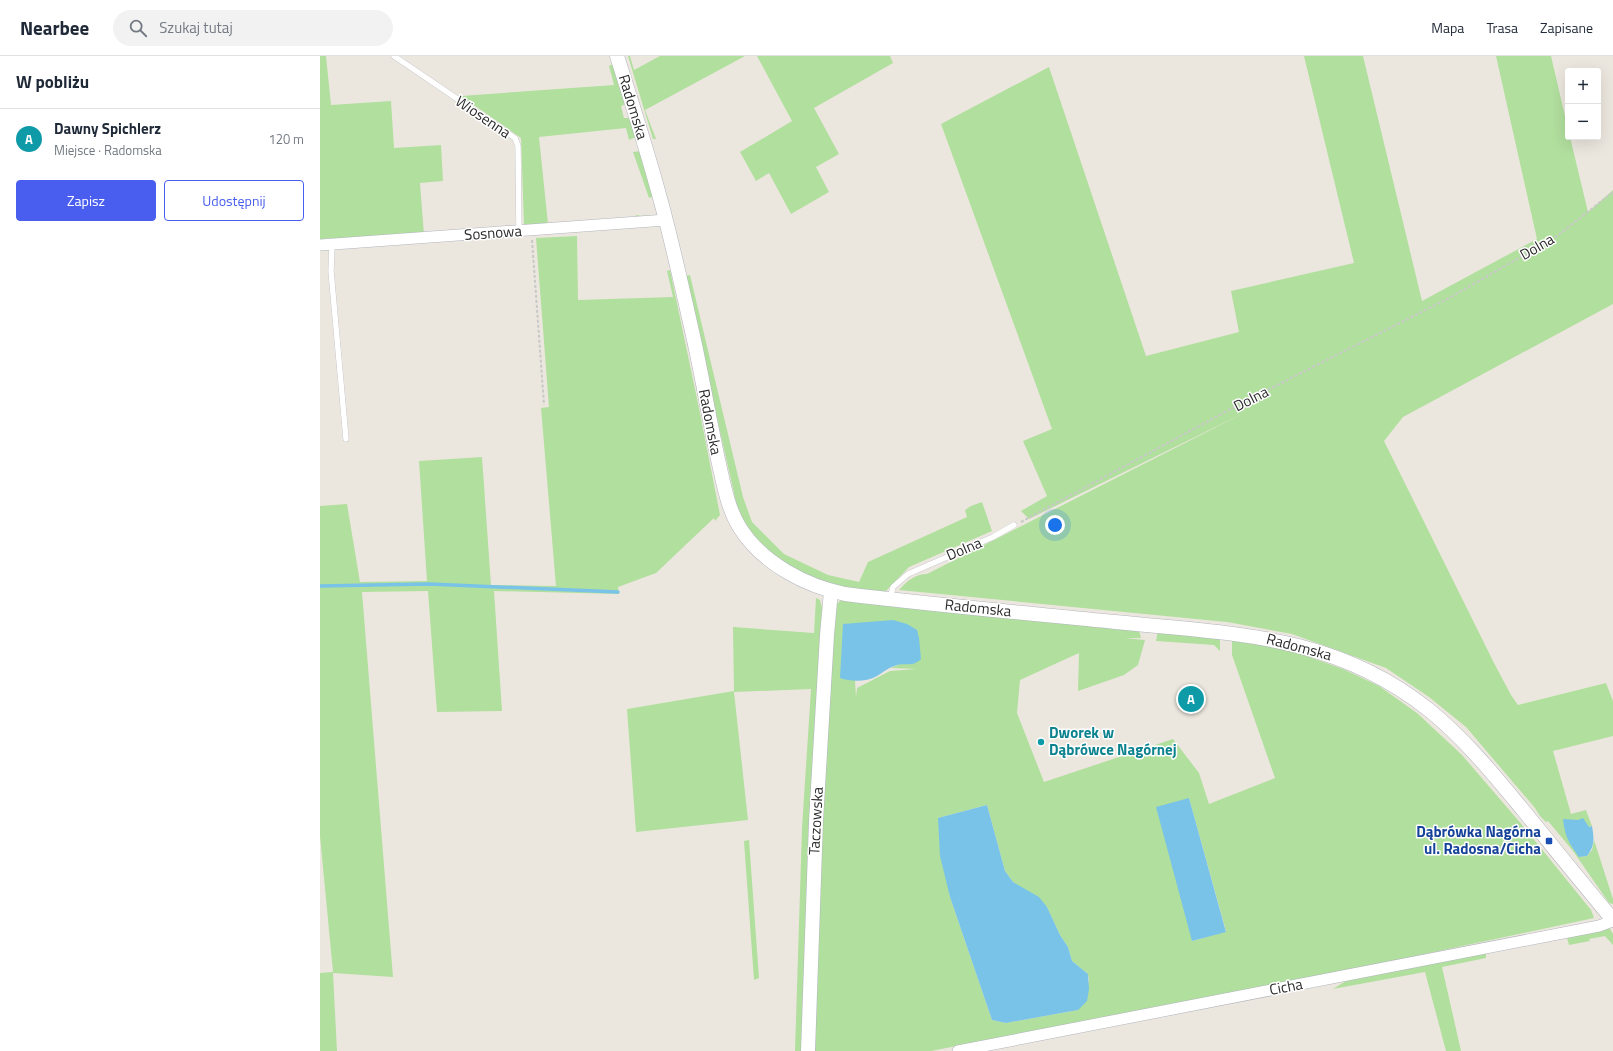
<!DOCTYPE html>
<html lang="pl">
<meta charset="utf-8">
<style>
:root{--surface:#fff;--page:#f2f2f3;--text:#1f2937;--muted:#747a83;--line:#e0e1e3;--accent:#495eef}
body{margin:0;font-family:"Titillium Web",sans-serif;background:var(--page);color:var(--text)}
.controls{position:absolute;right:12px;top:12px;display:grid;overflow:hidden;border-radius:4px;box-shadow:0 4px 16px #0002}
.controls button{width:36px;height:36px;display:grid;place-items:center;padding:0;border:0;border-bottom:1px solid var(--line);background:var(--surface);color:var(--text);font:20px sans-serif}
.you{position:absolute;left:735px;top:469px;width:14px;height:14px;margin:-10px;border:3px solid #fff;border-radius:50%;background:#1a73e8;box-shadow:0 0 0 6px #1a73e833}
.badge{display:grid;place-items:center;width:26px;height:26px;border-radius:50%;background:var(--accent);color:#fff;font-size:13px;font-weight:700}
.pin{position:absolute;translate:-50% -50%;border:2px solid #fff;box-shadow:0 1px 4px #0006}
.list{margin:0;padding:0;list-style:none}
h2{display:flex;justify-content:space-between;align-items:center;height:52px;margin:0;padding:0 16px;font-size:17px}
h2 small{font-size:13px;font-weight:400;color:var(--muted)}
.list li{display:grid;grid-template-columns:26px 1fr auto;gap:12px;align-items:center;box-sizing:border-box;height:60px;padding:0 16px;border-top:1px solid var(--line)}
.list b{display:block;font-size:15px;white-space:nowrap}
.list p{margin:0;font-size:13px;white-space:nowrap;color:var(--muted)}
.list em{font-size:13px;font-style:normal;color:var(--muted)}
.actions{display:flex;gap:8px;padding:12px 16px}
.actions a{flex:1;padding:9px 0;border:1px solid var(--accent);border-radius:4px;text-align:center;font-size:14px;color:var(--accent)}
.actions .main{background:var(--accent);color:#fff}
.icon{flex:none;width:22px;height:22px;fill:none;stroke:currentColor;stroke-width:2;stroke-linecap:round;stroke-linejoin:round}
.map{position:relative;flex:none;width:1293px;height:995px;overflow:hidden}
header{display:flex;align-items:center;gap:24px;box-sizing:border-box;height:56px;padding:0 20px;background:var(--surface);border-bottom:1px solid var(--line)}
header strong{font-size:19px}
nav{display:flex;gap:22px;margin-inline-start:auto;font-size:14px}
.search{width:280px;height:36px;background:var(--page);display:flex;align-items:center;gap:10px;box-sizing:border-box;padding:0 14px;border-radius:22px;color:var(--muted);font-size:15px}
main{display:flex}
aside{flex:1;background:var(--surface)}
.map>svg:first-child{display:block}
.green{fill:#b1df9e;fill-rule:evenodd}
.water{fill:#78c3e7}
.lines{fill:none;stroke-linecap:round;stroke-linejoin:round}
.stream{stroke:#78c3e7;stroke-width:3.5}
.service-casing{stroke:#b2b4be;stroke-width:6}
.minor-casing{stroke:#b2b4be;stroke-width:12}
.tertiary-casing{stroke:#b2b4be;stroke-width:15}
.path{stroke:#c8c8c8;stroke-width:2;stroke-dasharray:3 2;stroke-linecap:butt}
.service{stroke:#fff;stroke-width:5.5}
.minor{stroke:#fff;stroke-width:11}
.tertiary{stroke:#fff;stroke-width:14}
.culture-dot{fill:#0f9aa8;stroke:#fff;stroke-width:1.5}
.transit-dot{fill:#1a4fb4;stroke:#fff;stroke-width:1.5}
.labels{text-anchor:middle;stroke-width:3;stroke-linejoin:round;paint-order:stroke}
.street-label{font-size:15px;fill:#2b2b2b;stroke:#fff}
.culture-label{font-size:15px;font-weight:bold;fill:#0d838f;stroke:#fff;text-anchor:start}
.transit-label{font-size:15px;font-weight:bold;fill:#164399;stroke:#fff;text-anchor:end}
</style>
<header>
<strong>Nearbee</strong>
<div class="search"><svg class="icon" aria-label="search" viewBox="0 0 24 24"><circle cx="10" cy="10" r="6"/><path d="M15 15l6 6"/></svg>Szukaj tutaj</div>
<nav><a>Mapa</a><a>Trasa</a><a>Zapisane</a></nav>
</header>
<main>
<aside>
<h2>W pobliżu<small></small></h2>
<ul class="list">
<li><span class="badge" style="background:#0f9aa8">A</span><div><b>Dawny Spichlerz</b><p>Miejsce · Radomska</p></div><em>120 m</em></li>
</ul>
<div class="actions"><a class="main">Zapisz</a><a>Udostępnij</a></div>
</aside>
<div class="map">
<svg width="1293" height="995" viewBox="0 0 1293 995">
<rect width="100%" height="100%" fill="#ece7de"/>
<path class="green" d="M0,0H6L11,49L71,45L74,92L121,89L123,125L100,127L104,179L0,183Z
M308,0H310L314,14L340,0H425L325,54L336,83H333Z
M437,0H570L573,7L494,52L519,98L496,111L509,136L471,158L449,117L436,125L420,96L472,65Z
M984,0H1043L1102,245L1217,183L1176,0H1231L1248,73V81H1250L1268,156L1293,134V248L1083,361L1064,385L1174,607L1191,639L1198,649L1286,627L1293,645V680L1233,695L1251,758L1266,754L1272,770L1269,771L1258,764H1244L1259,801L1267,800L1272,794L1274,784L1293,843V848L1289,847L1253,795L1228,765L1226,766L1220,760L1215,752L1146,671L1109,641L1066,612L972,578L907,566L579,534C587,525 595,518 607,518L928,355L709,463L701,455L727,440L703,385L732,373L621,68L729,11L826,300L919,276L911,235L1034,207Z
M293,8L306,48L301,50L304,62H310L316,81L309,84L306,72L219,81L228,168L313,161L317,159L321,160L334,159L335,162L208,173L207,169H204L201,82L141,40L294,29L289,10Z
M321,95L334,140L329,142L313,96Z
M257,180L258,244L353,241L347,215L350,214L380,357L400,459L395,465L394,462L336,517L298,531L299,538L174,535L182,655L117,656L108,535L42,536L73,921L13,917L17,995H0V917L13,916L0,780V450L27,448L40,526L107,525L99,405L162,401L171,529L236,530L221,352L229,351L216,182Z
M370,219L423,441L432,466L464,498L508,519L539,526L548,506L647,461L645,454L651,450L662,446L672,475L589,511L564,537C546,535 529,533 512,529C471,517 429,488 416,446L365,220Z
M496,542L500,544L502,552L485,887L482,995H475L482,772L491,633L414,636L428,764L316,776L307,653L414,635L413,571L494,577Z
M528,544L819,574L821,582H805L825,584L818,609L804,619L758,635L759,597L700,624L697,657L724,726L853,683L879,717L889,748L955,722L912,599V583L970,594L1023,613L1059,630L1097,657L1142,699L1203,770L1271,854L1274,862L1053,909L611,995H492L509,637L516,549L520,545ZM599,582L580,608L571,612L596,613L570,615L537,632L536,641L535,625ZM869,742L906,875L873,885H872ZM667,749L685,815L693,826L727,851L740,879L748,891L752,905L768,918L769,925L758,954L686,967L672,964L630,841L618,762Z
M838,575L900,582V595L894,589L836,585Z
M429,784L439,922L434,924L424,785Z
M1289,871L1293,878V889L1285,880L1269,883L1270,885L1249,889L1247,882Z
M1166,897V902L1122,911L1141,995H1126L1105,916L1013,933L1026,925Z"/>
<path class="water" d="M573,564L587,568L597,574L599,582L601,603C593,611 587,607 577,609C570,611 563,616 557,620C546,626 532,626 520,622L523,568Z
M869,742L906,876L872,885L836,751Z
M667,749L685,815L693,826L719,841L727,851L740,879L748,891L752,905L768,918L769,933L767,945L758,954L686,967L672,964L630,841L620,800L618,762Z
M1263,762L1269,771L1272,770C1274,782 1275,790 1267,800L1259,801C1249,787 1245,781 1243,763L1258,764Z"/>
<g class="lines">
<path class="stream" d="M0,530L109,528L298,536"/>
<g class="service-casing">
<path id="service" d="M74,0L195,82L198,90L199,176
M12,188L11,215L26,383
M570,543L573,531L588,518L673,481L694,469"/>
</g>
<g class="minor-casing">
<path id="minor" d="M0,189L346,164
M638,995L1279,870L1293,865"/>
</g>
<g class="tertiary-casing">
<path id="tertiary" d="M297,0C312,47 327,94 340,142C353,189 363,236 374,284C383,325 390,367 399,408C404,430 408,453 420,472C443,508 486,530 525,538C615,549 705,557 795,566C910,578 1013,577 1109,654C1145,683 1174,719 1203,754C1233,791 1263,828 1293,864
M488,995L496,765L507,579L511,535"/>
</g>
<path class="path" d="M212,184L224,349
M701,466L922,347L1131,241L1237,180L1293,136"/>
<use href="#service" class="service"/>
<use href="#minor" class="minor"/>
<use href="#tertiary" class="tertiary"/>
</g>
<circle class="culture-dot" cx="721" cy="686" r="4"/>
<rect class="transit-dot" x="1225" y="781" width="8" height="8" rx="2"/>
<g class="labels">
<g class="street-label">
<text transform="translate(313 51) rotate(73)" y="5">Radomska</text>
<text transform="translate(163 61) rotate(34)" y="5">Wiosenna</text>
<text transform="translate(173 177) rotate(-4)" y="5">Sosnowa</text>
<text transform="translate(1217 191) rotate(-30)" y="5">Dolna</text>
<text transform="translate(931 343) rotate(-27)" y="5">Dolna</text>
<text transform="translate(390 366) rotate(79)" y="5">Radomska</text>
<text transform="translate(644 493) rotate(-23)" y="5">Dolna</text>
<text transform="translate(658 552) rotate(6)" y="5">Radomska</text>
<text transform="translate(979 591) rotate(15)" y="5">Radomska</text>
<text transform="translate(496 765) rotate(-87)" y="5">Taczowska</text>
<text transform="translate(966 931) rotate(-11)" y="5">Cicha</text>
</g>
<g class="culture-label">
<text x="729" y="682">Dworek w<tspan x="729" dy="17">Dąbrówce Nagórnej</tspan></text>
</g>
<g class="transit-label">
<text x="1221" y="781">Dąbrówka Nagórna<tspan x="1221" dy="17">ul. Radosna/Cicha</tspan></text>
</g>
</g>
</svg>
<div class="controls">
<button>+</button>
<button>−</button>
</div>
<div class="you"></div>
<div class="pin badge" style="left:871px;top:643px;background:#0f9aa8">A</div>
</div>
</main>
